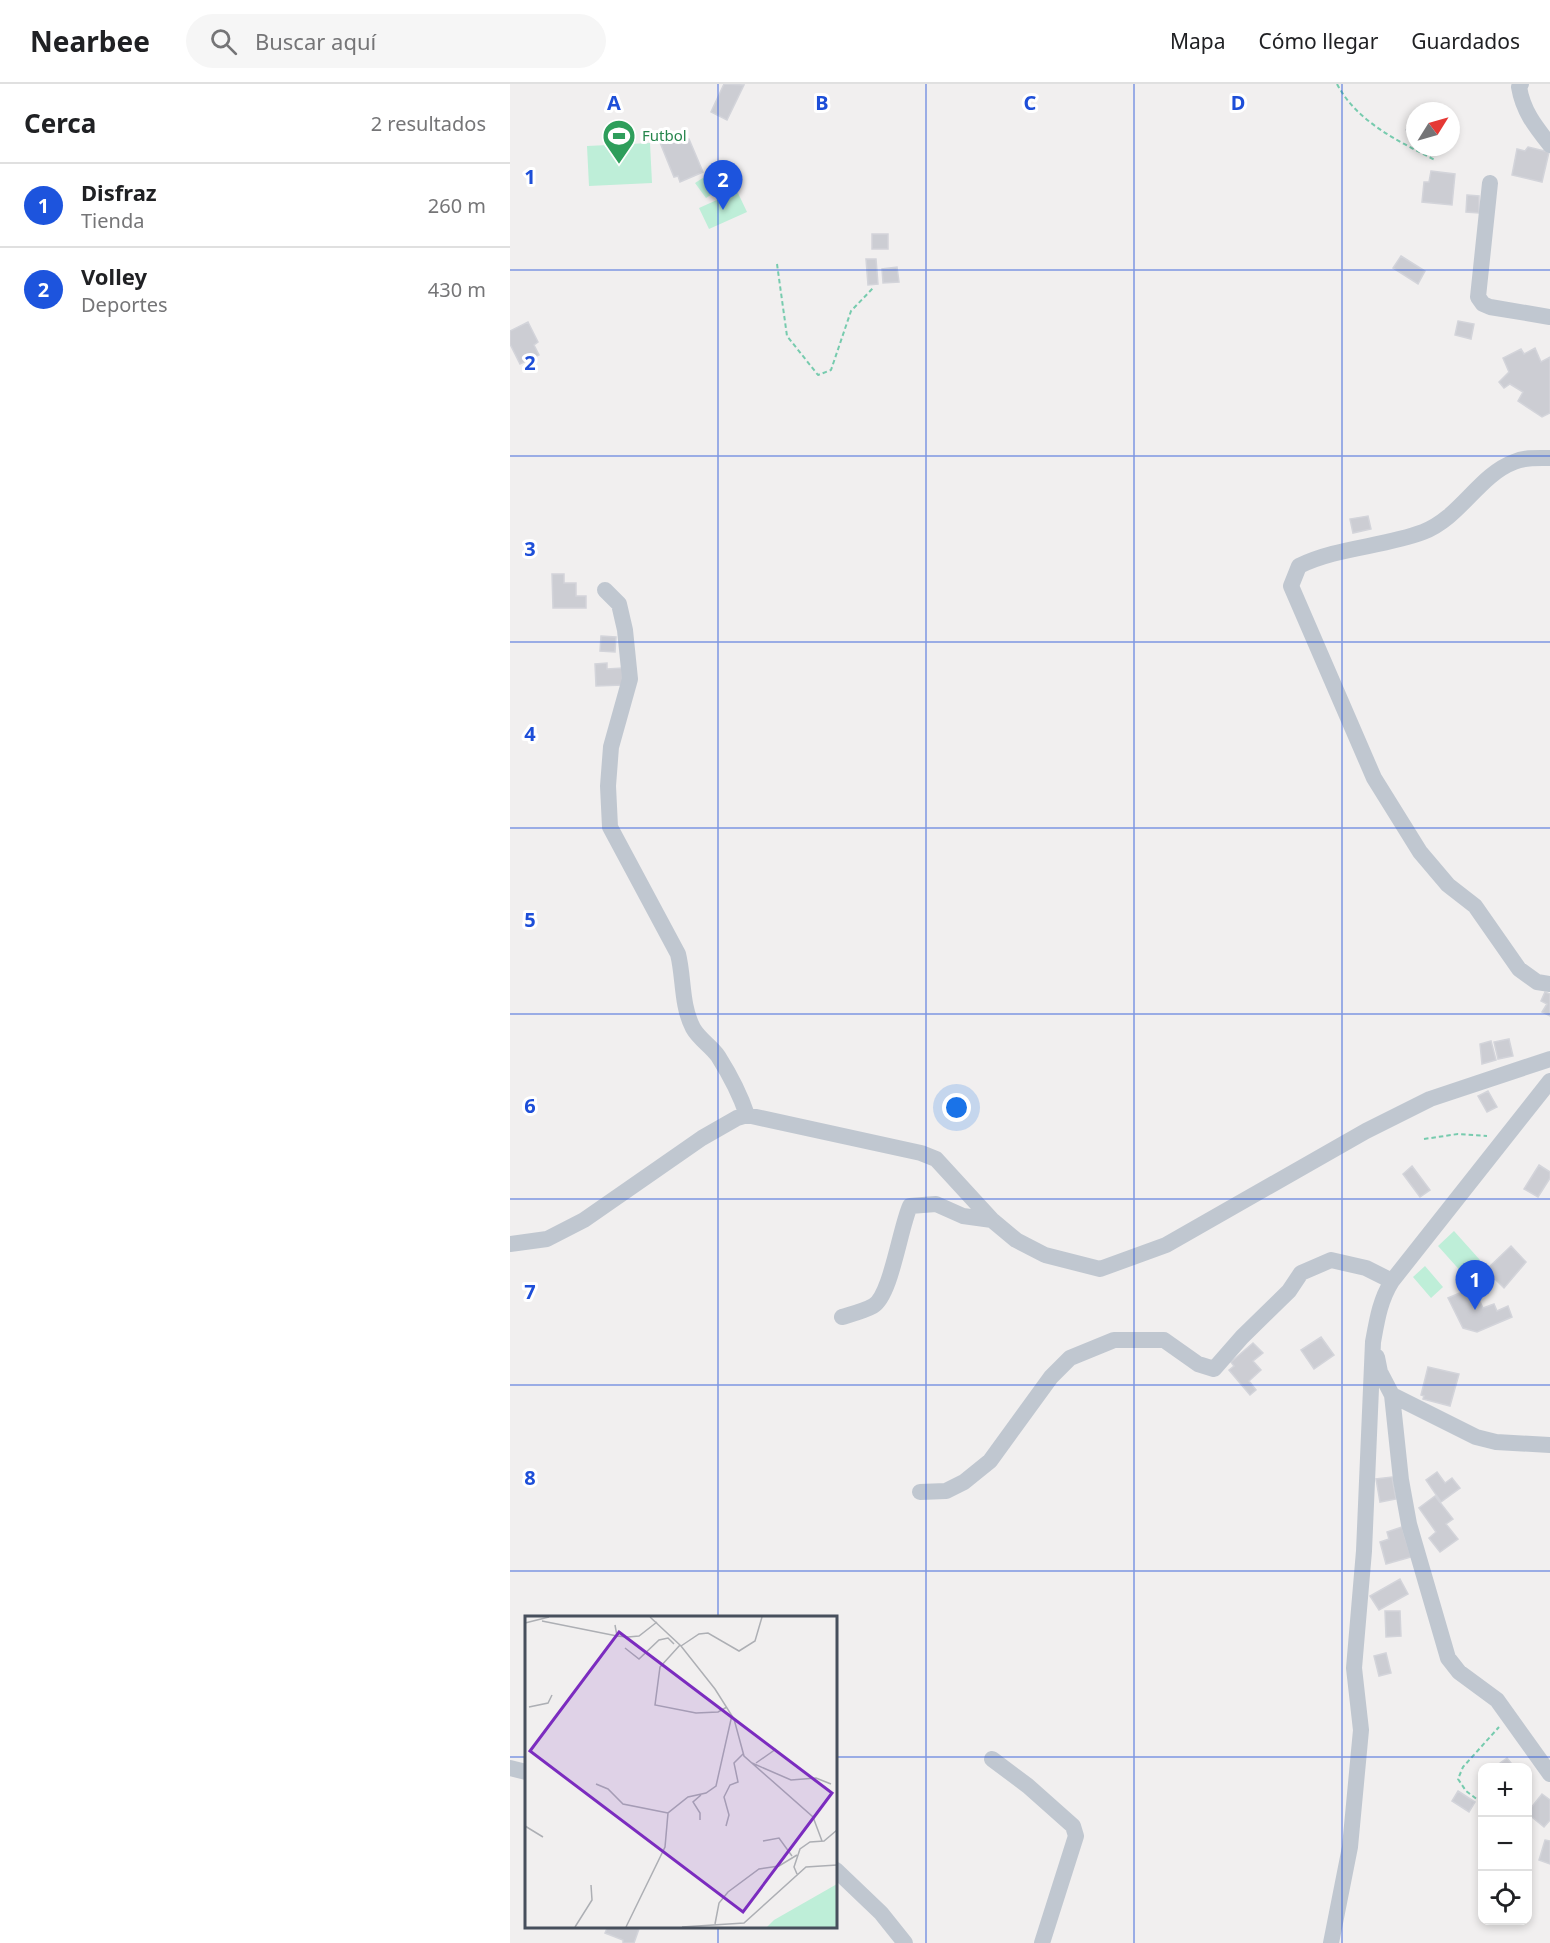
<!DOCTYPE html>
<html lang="es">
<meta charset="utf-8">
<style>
:root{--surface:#fff;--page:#f6f6f6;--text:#202124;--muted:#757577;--line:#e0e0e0;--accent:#1d54dd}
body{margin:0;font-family:"Noto Sans",sans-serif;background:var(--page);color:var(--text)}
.controls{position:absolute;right:18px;bottom:18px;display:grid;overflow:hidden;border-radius:12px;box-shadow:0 3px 9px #0003}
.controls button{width:54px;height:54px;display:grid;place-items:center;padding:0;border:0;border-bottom:2px solid var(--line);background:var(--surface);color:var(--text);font:30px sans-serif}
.compass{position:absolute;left:896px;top:18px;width:54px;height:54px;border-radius:50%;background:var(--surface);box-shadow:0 3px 9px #0003;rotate:53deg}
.you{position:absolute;left:447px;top:1024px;width:21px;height:21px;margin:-15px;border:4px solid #fff;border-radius:50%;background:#1a73e8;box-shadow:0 0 0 9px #1a73e833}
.badge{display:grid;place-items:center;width:39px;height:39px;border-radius:50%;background:var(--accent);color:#fff;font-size:20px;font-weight:700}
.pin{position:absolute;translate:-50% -50px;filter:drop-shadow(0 2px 3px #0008)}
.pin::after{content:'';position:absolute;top:32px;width:21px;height:18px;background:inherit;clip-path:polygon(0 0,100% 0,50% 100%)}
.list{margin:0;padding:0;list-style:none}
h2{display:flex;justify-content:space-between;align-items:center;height:78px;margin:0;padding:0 24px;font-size:26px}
h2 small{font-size:20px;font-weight:400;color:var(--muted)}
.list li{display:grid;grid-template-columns:39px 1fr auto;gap:18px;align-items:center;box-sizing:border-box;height:84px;padding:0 24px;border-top:2px solid var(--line)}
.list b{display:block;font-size:22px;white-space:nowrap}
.list p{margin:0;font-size:20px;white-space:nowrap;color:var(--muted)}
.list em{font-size:20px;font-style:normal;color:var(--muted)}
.icon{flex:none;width:33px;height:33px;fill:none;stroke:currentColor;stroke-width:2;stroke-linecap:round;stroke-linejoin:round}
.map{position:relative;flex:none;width:1040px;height:1859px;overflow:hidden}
header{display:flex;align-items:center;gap:36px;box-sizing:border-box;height:84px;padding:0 30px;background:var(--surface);border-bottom:2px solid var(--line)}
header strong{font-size:28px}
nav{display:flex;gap:33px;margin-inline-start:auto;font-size:21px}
.search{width:420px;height:54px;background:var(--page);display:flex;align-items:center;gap:15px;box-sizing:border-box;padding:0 21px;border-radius:33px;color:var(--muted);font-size:22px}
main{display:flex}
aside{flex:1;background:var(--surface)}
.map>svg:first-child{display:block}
.green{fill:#beeed8}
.building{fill:#cccdd3;stroke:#d3d4da;stroke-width:1.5}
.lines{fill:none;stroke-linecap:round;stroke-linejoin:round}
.path{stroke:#77cbae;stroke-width:2;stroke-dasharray:4.5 3;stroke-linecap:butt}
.minor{stroke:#c0c7d0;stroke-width:16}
.grid{fill:none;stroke:#1d4ed8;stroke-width:1.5;stroke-opacity:0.55}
.labels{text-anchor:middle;stroke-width:6;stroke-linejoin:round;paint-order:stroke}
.leisure-label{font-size:15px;fill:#27864d;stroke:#fff;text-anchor:start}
.inset-road{fill:none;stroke:#adafb4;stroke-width:1.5}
.view{fill:#7b2cbf;fill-opacity:0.15;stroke:#7b2cbf;stroke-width:3}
.inset-edge{fill:none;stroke:#474f5c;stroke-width:3}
.grid-label{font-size:20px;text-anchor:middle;font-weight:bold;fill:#1d4ed8;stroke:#fff;stroke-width:6;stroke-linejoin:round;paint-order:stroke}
</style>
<header>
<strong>Nearbee</strong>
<div class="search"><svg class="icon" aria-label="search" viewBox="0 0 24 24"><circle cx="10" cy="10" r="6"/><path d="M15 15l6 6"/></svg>Buscar aquí</div>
<nav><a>Mapa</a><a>Cómo llegar</a><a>Guardados</a></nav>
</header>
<main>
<aside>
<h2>Cerca<small>2 resultados</small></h2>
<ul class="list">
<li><span class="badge">1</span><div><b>Disfraz</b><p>Tienda</p></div><em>260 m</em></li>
<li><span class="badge">2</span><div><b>Volley</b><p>Deportes</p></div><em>430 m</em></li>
</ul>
</aside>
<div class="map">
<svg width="1040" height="1859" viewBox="0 0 1040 1859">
<rect width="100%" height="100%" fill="#f1efef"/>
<path class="green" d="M140,59L142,99L79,102L77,62Z
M202,88L212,104L196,114L185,99Z
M227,107L237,128L199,145L189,124Z
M944,1147L970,1176L954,1191L928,1162Z
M915,1182L933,1203L921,1214L903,1193Z"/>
<path class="building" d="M214,0L234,1L217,36L201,28Z
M905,35V53L896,46Z
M179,55L193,88L170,98L168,92L164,93L149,56Z
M1018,63L1039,68L1032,98L1002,91L1007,65L1015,67Z
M921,87L945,90L942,121L912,118L914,98H919Z
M957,111L969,112V129L956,128Z
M362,150H378V165H362Z
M891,172L915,187L908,200L883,184Z
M356,175H366L368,200L358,201Z
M387,183L389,198L373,199L372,185Z
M948,237L964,240L961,255L945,251Z
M18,238L28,258L24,261L29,271L10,280L0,260V247Z
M1025,264L1031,278L1040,273V329L1032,333L1008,317L1013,308L1000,300L994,304L989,298L999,288L993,274L1011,265L1014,270Z
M858,432L861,445L843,449L840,435Z
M42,490H54V499H66V512H76V524H43Z
M91,552L106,553L105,568L90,567Z
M97,579V585L112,584L113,601L86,602L85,580Z
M1035,908L1040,910V932L1032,928L1037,920L1031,917Z
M999,955L1003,972L988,975L984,958Z
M981,957L986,976L972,980L970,960Z
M978,1007L987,1023L977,1028L968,1012Z
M1029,1081L1040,1088V1094L1028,1113L1014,1105Z
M902,1082L920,1106L910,1113L893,1090Z
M1001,1162L1016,1178L994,1204L976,1186Z
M957,1206L960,1214L967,1211L973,1224L984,1220L987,1227L998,1222L1002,1233L967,1248L953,1244L938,1214Z
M811,1253L824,1271L804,1285L791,1266Z
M743,1259L753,1269L743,1277L751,1286L739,1297L746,1306L740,1311L719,1286L724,1282L721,1278Z
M918,1283L949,1290L940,1322L913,1315L914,1312L911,1311Z
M927,1388L935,1399L942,1394L950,1404L931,1418L916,1396Z
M882,1393L886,1415L870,1418L866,1395Z
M925,1412L943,1435L936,1440L948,1455L930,1468L919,1454L926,1448L909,1424Z
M892,1443L901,1473L876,1480L870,1458L879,1455L877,1448Z
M890,1495L898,1510L869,1526L860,1512Z
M875,1527H890L891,1552L876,1553Z
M876,1569L881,1589L869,1592L864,1572Z
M997,1674L1005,1684H987L986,1682Z
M948,1707L965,1718L959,1728L942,1717Z
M1032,1710L1040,1716V1736L1034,1743L1017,1729Z
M1035,1756L1040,1757V1780L1029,1776Z
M98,1842H130L124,1859H113V1856L95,1849Z"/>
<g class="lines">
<path class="path" d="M827,0C847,38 888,57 925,76
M267,180L277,252L308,291L321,286L341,227L364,203
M914,1055L948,1050L977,1052
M972,1719L956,1707L948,1695L953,1683L989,1643"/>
<path class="minor" d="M1011,0L1009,3C1013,27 1025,42 1040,61
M980,99L968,213L973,220L980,223L1040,233
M1040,374C1028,374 1015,373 1004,378C969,391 950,434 913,448C873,463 828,463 789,482L781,502L864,694L910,768L938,801L965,822L1009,885L1027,898L1040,900
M95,506L109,520L115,546L120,595L101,663L98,702L100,743L168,870C174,894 171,921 183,944C189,955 201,962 208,972C220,991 230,1010 237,1031
M0,1160L37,1155L74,1136L192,1054L227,1034L237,1031L411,1069L426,1075L482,1136L506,1156L535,1171L590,1185L656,1161L856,1047L920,1015L1040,975
M332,1233C342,1230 354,1227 363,1222C381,1212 390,1144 400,1122L426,1120L453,1132L482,1136
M867,1273L870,1288L882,1311L891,1396L899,1440L938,1574L949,1588L987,1616L1040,1690
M882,1311L966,1353L986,1358L1040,1361
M410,1408L436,1407L454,1398L480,1377L541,1293L560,1274L604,1256H654L688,1280L704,1285L732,1253L779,1207L791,1189L821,1176L856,1184L882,1197
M482,1675L518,1702L563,1742L566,1752L532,1859
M0,1684L16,1688
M326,1786L371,1829L395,1859
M821,1859L840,1763L851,1646L844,1584L854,1467L863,1258C867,1236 870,1216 882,1197L1040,997"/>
</g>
<path class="grid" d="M208,0V1534M416,0V1859M624,0V1859M832,0V1859M0,186H1040M0,372H1040M0,558H1040M0,744H1040M0,930H1040M0,1115H1040M0,1301H1040M0,1487H1040M0,1673H16M326,1673H1040M208,1842V1859"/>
<defs>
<g id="stadium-pin" transform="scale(1.725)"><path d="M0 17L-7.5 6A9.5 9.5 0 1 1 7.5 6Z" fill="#2e9e5b" stroke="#fff"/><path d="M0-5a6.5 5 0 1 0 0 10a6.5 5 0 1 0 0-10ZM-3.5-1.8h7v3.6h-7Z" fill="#fff"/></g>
</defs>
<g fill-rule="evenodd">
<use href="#stadium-pin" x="109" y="52"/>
</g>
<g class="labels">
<g class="leisure-label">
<text x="132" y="57">Futbol</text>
</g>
</g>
<g transform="translate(15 1532)">
<rect width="312" height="312" fill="#f1efef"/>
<path d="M312,268V311H242L249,304Z" fill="#beeed8"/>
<path class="inset-road" d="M125,1L156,30L190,73L209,103L219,140L288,201L297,225M17,5L92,20M0,7L24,1M90,9L92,20L103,21L114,20L132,6M155,29L135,51L130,89L171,97L193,96L202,91M156,30L174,18L183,17L214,35L230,25L237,1M100,32L114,43L134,24L143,22L149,28M4,91L23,87L27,79M227,147L266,164L291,162L306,168M231,147L251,133M71,168L83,173L98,188L143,197M175,204V197L168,186L176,179M0,210L18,221M201,210L204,199L199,181L205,169L213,166L209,147L218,138M238,225L254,222L267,240M272,258L269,251L275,233L285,226L299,225L312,214M190,308L194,287L203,276L234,253L254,250L272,239M50,311L67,284L66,269M101,311L140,231L143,197L163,181L181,177L191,170L207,99M157,311L219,307L281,251L312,249"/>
<path class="view" d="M94,16L307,177L218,296L5,135Z"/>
<rect width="312" height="312" class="inset-edge"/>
</g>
<g class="grid-label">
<text x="104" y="26">A</text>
<text x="312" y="26">B</text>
<text x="520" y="26">C</text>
<text x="728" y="26">D</text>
<text x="20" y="100">1</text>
<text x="20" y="286">2</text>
<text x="20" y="472">3</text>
<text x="20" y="657">4</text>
<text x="20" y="843">5</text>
<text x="20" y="1029">6</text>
<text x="20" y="1215">7</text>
<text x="20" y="1401">8</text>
</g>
</svg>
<div class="controls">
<button>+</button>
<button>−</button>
<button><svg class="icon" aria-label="locate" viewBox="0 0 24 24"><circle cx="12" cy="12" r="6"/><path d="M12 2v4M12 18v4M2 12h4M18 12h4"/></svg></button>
</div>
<svg class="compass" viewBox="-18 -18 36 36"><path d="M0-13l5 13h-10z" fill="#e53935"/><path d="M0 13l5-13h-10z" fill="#757577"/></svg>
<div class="you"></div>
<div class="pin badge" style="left:965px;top:1226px">1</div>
<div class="pin badge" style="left:213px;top:126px">2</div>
</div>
</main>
